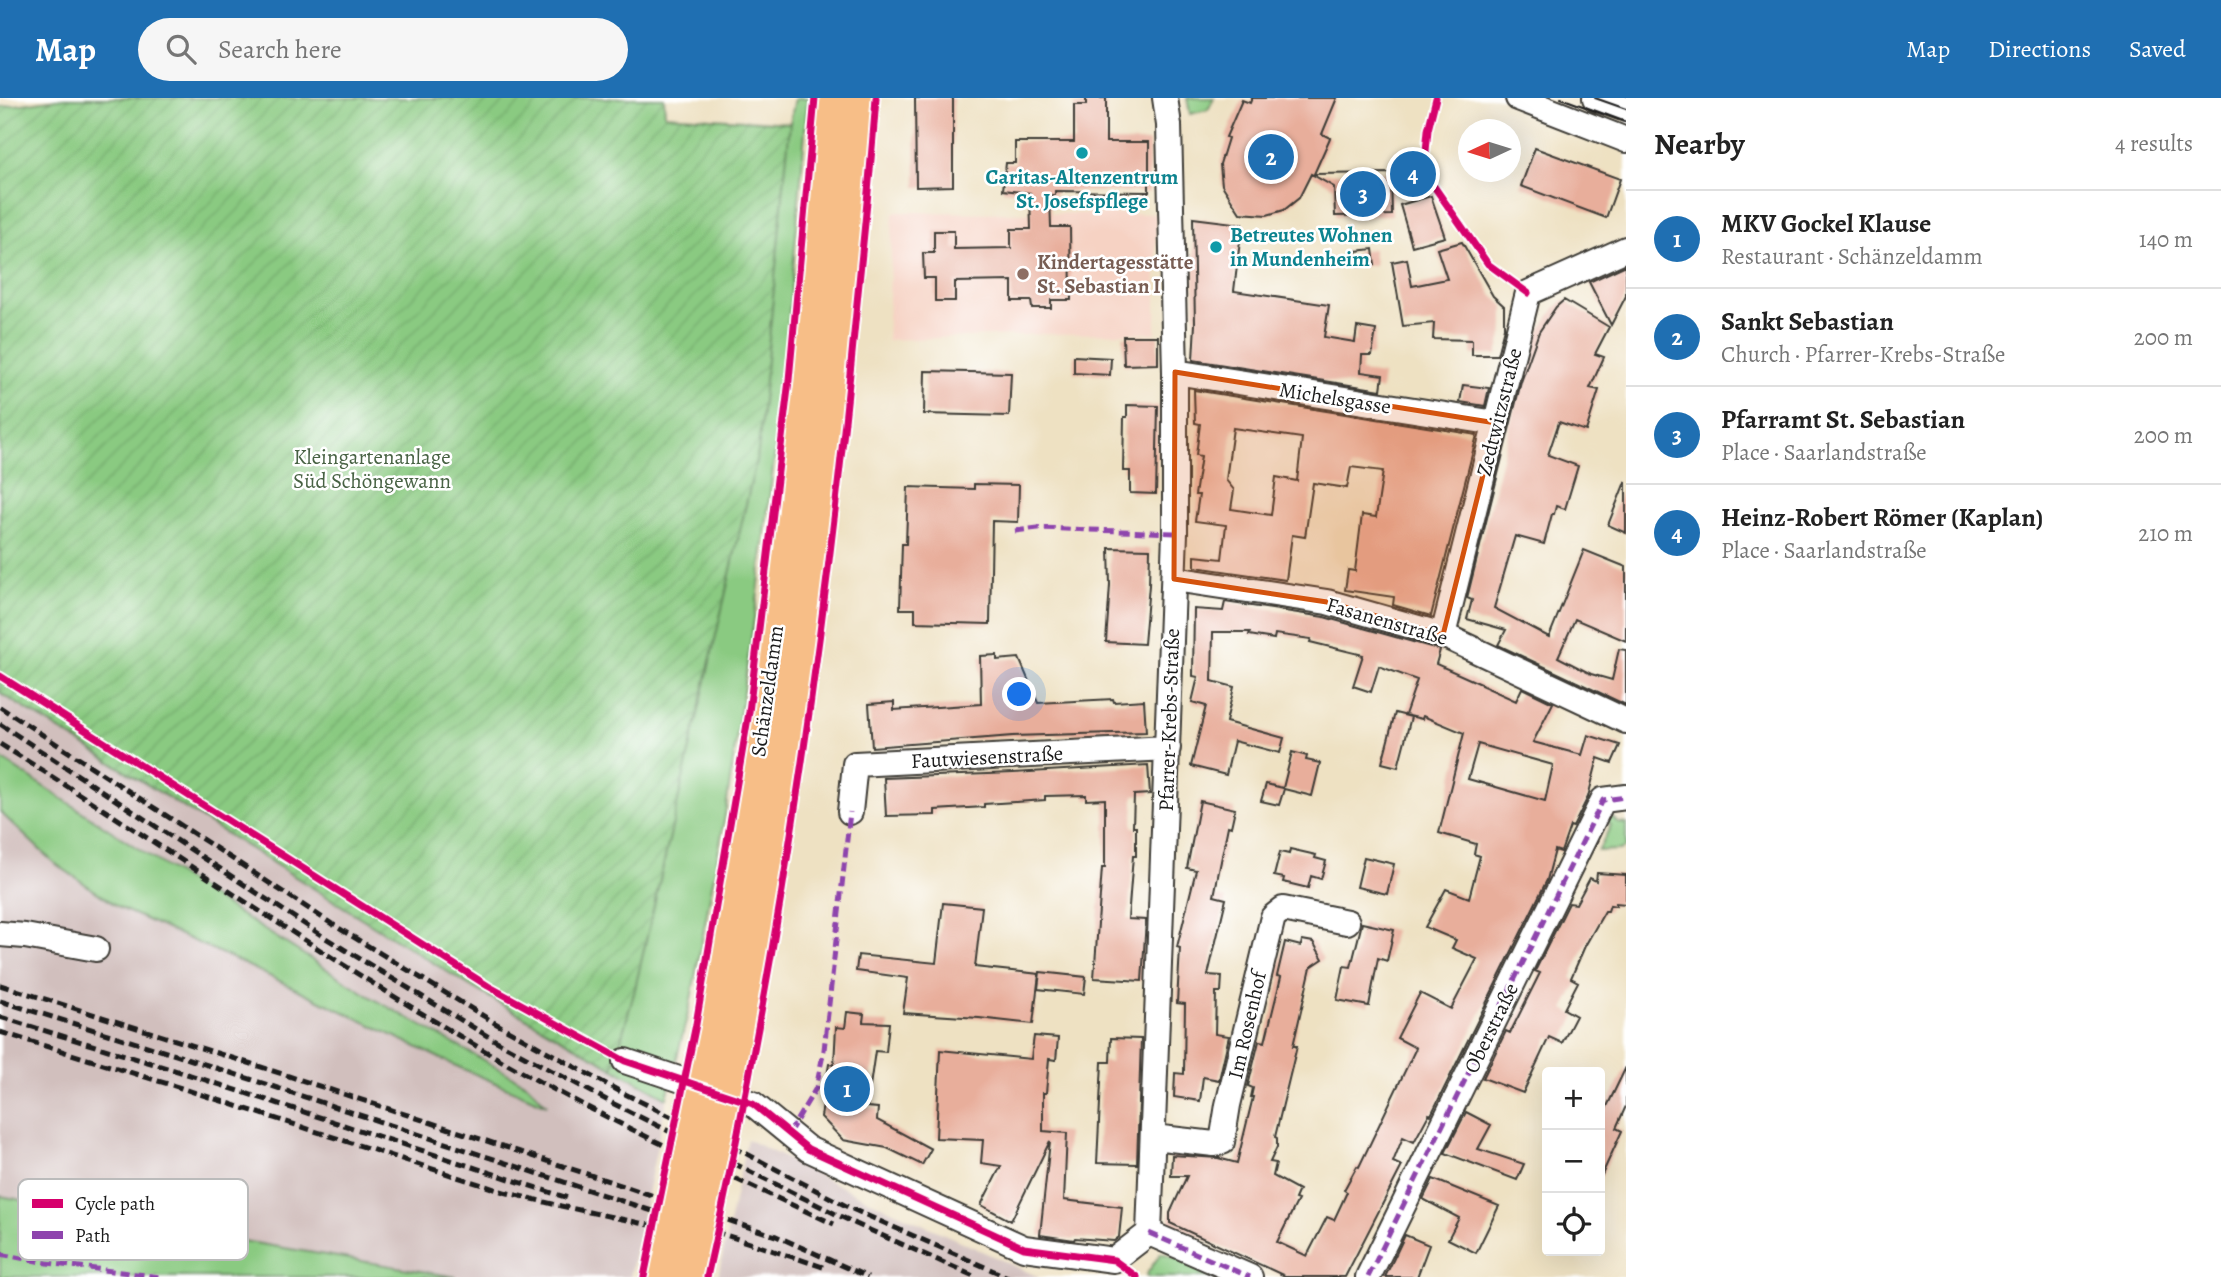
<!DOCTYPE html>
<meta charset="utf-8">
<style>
:root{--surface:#fff;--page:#f6f6f6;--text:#222;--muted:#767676;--line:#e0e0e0;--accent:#1f6fb2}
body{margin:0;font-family:Alegreya,serif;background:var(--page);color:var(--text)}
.controls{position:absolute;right:21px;bottom:21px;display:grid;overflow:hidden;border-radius:7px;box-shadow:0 7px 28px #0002}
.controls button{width:63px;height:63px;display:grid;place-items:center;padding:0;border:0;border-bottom:2px solid var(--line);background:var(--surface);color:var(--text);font:35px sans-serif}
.compass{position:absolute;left:1458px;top:21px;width:63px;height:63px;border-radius:50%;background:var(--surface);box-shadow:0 7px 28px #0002;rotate:266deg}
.you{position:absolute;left:1020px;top:597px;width:24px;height:24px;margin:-18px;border:5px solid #fff;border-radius:50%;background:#1a73e8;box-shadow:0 0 0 10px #1a73e833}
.badge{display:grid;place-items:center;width:46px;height:46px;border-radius:50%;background:var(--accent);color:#fff;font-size:23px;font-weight:700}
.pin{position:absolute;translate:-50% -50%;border:4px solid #fff;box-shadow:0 2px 7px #0006}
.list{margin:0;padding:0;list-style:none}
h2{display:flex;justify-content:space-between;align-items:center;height:91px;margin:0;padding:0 28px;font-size:30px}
h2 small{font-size:23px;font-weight:400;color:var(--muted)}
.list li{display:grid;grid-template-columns:46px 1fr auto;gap:21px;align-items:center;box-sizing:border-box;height:98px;padding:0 28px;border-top:2px solid var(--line)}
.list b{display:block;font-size:26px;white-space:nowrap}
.list p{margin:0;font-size:23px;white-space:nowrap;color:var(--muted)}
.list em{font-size:23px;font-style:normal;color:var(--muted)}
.icon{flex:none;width:38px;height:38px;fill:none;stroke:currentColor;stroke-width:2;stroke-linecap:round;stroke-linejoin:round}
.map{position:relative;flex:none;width:1626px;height:1179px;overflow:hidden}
header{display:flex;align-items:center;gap:42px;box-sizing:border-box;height:98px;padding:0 35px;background:var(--accent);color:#fff}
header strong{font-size:33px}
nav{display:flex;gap:38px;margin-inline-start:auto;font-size:24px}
.search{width:490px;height:63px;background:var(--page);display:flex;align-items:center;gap:18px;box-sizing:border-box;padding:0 24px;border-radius:38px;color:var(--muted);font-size:26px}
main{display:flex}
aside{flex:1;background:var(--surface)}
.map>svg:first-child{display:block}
.built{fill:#f6d2c3}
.railway{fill:#d1bfbd}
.grass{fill:#8aca81;stroke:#53734e;stroke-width:2}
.garden{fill:url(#garden-furrows);stroke:#53734e;stroke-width:2}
.building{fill:#e8ae9b;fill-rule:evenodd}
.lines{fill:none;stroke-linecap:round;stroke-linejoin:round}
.minor-casing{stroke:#3c3a35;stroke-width:28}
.major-casing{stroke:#3c3a35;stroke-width:33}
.minor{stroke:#fff;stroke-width:24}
.major{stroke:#f7be87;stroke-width:30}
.tram{stroke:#1c1c1c;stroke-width:2}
.rail{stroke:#1c1c1c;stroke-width:5;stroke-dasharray:10 5;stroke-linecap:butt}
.major-bridge-casing{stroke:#3c3a35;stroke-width:33;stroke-linecap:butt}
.major-bridge{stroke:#f7be87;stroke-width:30}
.quiet{stroke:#8e44ad;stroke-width:5;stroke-dasharray:10 5;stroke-linecap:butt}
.cycleway-casing{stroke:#fff;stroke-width:11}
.cycleway{stroke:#d6006c;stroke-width:7}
.marked{fill:#d4530e;fill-opacity:0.2;stroke:#d4530e;stroke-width:5;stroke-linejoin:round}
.culture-dot{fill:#0f9aa8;stroke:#fff;stroke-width:2.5}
.education-dot{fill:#8d6e63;stroke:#fff;stroke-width:2.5}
.labels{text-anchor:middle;stroke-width:5;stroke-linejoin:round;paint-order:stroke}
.culture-label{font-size:21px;font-weight:bold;fill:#0d838f;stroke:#fff}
.education-label{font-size:21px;font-weight:bold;fill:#785e54;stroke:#fff;text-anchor:start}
.street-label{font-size:21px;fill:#1c1c1c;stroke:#fff}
.park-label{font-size:21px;fill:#486244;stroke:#fff}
.key{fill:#fff;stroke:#bbb;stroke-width:2}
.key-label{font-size:19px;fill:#1c1c1c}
</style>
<header>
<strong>Map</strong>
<div class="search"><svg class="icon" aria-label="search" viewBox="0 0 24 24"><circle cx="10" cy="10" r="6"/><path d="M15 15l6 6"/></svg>Search here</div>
<nav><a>Map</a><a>Directions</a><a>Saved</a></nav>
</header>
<main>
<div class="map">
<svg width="1626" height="1179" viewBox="0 0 1626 1179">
<defs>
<pattern id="garden-furrows" width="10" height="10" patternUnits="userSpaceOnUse" patternTransform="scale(1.75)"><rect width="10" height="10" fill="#8aca81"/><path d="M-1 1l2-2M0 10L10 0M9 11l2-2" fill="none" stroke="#76ad6f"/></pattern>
</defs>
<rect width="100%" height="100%" fill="#fff"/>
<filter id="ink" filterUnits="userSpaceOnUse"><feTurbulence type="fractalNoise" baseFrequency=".0143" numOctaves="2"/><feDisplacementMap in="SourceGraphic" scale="14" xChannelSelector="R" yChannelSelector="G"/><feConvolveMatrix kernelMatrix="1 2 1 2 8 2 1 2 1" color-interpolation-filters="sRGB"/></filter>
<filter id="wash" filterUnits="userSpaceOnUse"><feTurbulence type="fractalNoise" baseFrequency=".00686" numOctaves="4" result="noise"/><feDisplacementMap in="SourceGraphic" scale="28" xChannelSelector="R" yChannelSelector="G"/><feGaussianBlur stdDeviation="1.57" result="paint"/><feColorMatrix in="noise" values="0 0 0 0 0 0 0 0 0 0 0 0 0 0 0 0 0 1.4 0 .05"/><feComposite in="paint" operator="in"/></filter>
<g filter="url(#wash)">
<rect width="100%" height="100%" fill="#eee1c2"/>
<path class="built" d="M893,114L1156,116V235L1044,236L887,242Z"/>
<path class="railway" d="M0,595L475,891L667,1000L630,1179H456L237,1142L0,1098V714L53,764L120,810L236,862L454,967L545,1006L528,987L374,901L206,795L0,660Z
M747,1041L860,1098L1039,1179H718Z"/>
<path class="grass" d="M795,0H808L783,288L758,495L724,724L690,907L667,1000L613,970L706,582L790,25Z
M1187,0H1214L1208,12L1190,16Z
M0,660L206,795L374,901L528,987L547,1007L454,967L236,862L120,810L53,764L0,714Z
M1607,714L1618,725L1626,726V749L1620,752L1598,753L1611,727L1604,721Z
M0,1098L237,1142L456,1179H0Z
M1161,1155L1216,1170L1235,1179H1150L1146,1177Z"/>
<path class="garden" d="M64,0H664L665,17L790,25L758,354L634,895L613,970L475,891L0,595V9Z"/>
<g id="blocks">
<path class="building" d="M915,0H953V88L916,89Z
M1086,0H1106V44H1149V94L1055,93V97H1050L1051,129H1070L1071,202H1051V210H1032L1031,203H1012V183L955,184V203H935V180H924L923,155H934V133H954V151L1011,150V131H1031L1030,95L1003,92L1006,65H1015V44H1074V7H1086Z
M1252,0H1337L1322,36L1330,40L1314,76L1391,75L1392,117L1335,118L1334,89L1311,76L1299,100L1284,112L1267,117L1240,115L1222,87L1220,66L1228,40L1226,39L1242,2L1250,5Z
M1535,50L1620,81L1606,120L1521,88Z
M1431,98L1445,139L1412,148L1400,107Z
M1193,120L1242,126L1234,193L1329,207L1324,239L1355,244L1357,229L1376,232L1372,257H1362L1361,274L1383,277L1381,292L1193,262L1195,226Z
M1462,144L1493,198L1504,208V230L1497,257H1472V242L1433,241L1434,225L1403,228L1392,164L1407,161L1412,188L1447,181L1437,151Z
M1373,151L1375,167L1358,169L1356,153Z
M1626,167V198L1611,227L1589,184Z
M1564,202L1609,229L1595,256L1604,259L1590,290L1599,292L1586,333L1559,324L1548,357L1578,368L1565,411L1556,408L1554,416H1552L1544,446L1515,438L1494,510L1549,539L1584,452L1626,469V543L1575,521L1558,559L1591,576L1612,582L1619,551L1626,552V607L1498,547L1506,532L1467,521L1472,502L1467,500L1521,284L1539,234L1556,209Z
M1123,238H1158V266L1124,267Z
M1074,258L1111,260L1110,277L1074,275Z
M925,273L1011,275L1009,318L924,316Z
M1463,287L1489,290L1485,308L1460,304Z
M1194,292L1477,337L1431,518L1393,507L1394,499L1345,492L1348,472L1355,473L1362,417L1376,419L1383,373L1351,369L1347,390L1313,385L1305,439L1292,437L1286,482L1195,469V458L1222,461L1226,427L1195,423L1199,397H1195L1201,358L1196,357L1200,326L1195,325ZM1233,330L1302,340L1297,383L1276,379L1271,417L1231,411L1234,392L1226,382Z
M1127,307L1158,308L1156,396L1130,395V373H1123L1124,319H1127Z
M1625,384L1626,385V435L1608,427Z
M974,386L1019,387L1018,424L992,423L990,526L915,524V511H900L902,446H906L908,389L974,391Z
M1109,450L1150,451L1149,487L1144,546L1106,544L1110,487Z
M1225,504L1324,519L1438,551L1440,552L1436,566L1481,586V587L1516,603L1522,590L1553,605L1533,644L1582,657L1588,637L1620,647L1612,665L1598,660L1588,699L1573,729L1570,728L1561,754L1555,752L1547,782L1431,1017L1429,1016L1414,1044L1403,1039L1393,1064L1402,1068L1345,1179H1287L1170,1125V1115L1187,1078H1171L1172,1057L1218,1060L1237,1065L1253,999H1251L1253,990L1248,988L1259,943L1265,944L1281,879L1277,878L1285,844L1301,848L1302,842L1313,844L1323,861L1311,869L1293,948H1297L1275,1039L1277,1040V1049L1270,1064L1276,1065L1273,1078L1299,1092L1295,1101L1298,1102L1277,1144L1307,1158L1327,1119L1334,1122L1347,1094L1344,1092L1357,1068L1359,1069L1416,950L1397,940L1420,895L1451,911L1477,861L1452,850L1456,842L1425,829L1446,791L1469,800L1480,758L1474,756L1476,746L1439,735L1464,635L1423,618L1422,621L1405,617L1417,582L1379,568L1371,594L1353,588L1363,557L1310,544L1311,541L1275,536L1274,541L1249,537L1250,534H1213L1212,583L1234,589L1226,624L1284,640L1280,655L1234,643L1226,677L1191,668L1206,608L1192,604L1198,579L1193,578L1194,511L1223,513ZM1478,646L1553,667L1545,703L1468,681Z
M997,557V562L1019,560L1038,605L1113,601L1114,604L1144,602L1146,634L1013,638L872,649L869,606L894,604V612L981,606L980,558Z
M1395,615L1411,619L1398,669L1382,665Z
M1292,654L1307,658L1306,662L1320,665L1312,698L1284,691L1279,707L1261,703L1266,686L1283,690Z
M1148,667L1150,696L1134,697L1133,729H1136V758H1133L1128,821L1146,822L1142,883L1094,880L1102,770H1105V701L1086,702V697L1045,698V702L984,706V709L935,712V717L886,718L884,680L1013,675Z
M1200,703L1235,711L1231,729L1228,728L1214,798L1226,801L1208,877L1222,878L1221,894H1216L1215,936L1229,938L1219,982L1203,979L1200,1003L1174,999L1175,975L1184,976L1185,906L1177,905L1180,850L1177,849L1196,772L1187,770Z
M1290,751L1316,757L1315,760L1326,763L1321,781L1311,778L1308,790L1283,784L1284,780L1274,778L1280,754L1289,756Z
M1364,759L1394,766L1387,796L1357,789Z
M1597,775L1626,777V806L1616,805V808L1610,807L1608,813H1605L1585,848L1571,880L1578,884L1564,911L1576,918L1562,945L1549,939L1523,995L1483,980L1506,933L1510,935L1540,875L1535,873L1569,805L1576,806L1590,780L1596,783Z
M943,805L982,809L975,869L1039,876L1033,926L979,920L903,915L908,880L856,873L858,857L936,865Z
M1362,825L1394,832L1387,863L1378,860L1369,908L1337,902L1344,868L1351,869Z
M1040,874L1086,879L1084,896L1038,891Z
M847,914L864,916L863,924L889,925L886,954L875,953L867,1009L878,1010L877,1022L931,1051L922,1067L887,1050L843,1042L821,1019L829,966L834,967L836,929L845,930Z
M1034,938L1058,940L1056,962L1049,961L1046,995H1043V1033L1067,1035L1064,1102L1122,1109L1119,1139L1114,1143L1075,1140L1074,1142L1040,1137L1050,1043L1011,1123L981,1107L1001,1068L981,1065L983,1042L936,1040L940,952L1031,961Z
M1111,940L1141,941L1137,1066L1097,1065L1102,964H1110Z
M1626,969V1008L1616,1030L1622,1033L1600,1081V1023Z
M1466,1014L1491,1027L1478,1051L1524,1066L1517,1082L1445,1055Z
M1433,1081L1499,1108L1476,1155L1448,1141L1459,1120L1423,1101Z
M1405,1137L1429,1147L1417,1179H1385Z"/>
</g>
</g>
<g filter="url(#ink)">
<use href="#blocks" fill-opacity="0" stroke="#3c3a35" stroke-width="2"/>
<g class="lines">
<g class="minor-casing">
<path id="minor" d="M1518,0L1626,42
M1595,0L1626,11
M1175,274L1496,325
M1174,481L1327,504L1443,537L1626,623
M1443,537L1528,195L1626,151
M850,714L855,666L1168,650
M0,836L25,838L96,851
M625,963L753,1006L808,1051L1024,1150L1114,1162L1149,1135
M1153,1039L1214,1046L1222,1044L1228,1007L1273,819L1283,811L1347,824
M1149,1135L1175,435V274L1169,27L1165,0
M1149,1135L1250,1179
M1368,1179L1603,702L1626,699"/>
</g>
<g class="major-casing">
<path id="major" d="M712,930L766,616L806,284L831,0
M739,937L793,617L834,289L859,0"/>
</g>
<use href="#minor" class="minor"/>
<use href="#major" class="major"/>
<path class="tram" d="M1561,0L1626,24
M1595,0L1626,11"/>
<path class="rail" d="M0,609L332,826L495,925L619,993L747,1056L852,1111L1008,1179
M0,626L324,839L489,939L614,1006L856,1126L976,1179
M0,646C166,749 327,862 497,960C605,1022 720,1074 834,1126
M0,887L252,966L776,1138L868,1179
M0,903L189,961L826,1170
M0,919L187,976L571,1101
M0,934L181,990L504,1094L561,1108L710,1140"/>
<g class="major-bridge-casing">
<path id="major-bridge" d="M661,1179L712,930
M690,1179L739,937"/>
</g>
<use href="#major-bridge" class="major-bridge"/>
<path class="quiet" d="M1015,433L1038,430L1175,435
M789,1035L816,990L824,952L850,714
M1149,1135L1250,1179
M0,1156L47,1165L161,1179
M1368,1179L1603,702L1626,699"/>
<g class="cycleway-casing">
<path id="cycleway" d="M1436,0L1428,32L1424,74L1488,166L1528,195
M0,578L488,888L625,963L753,1006L808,1051L1024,1150L1114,1162L1137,1179
M644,1179L696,926L749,614L789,282L815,0
M707,1179C779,862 825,538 856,215C863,143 871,72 876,0"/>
</g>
<use href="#cycleway" class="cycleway"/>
</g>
</g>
<path class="marked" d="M1175,274L1496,325L1443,537L1327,504L1174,481Z"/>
<g class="culture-dot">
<circle cx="1082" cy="55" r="7"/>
<circle cx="1216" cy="149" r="7"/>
</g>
<circle class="education-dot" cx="1023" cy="176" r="7"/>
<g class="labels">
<g class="culture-label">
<text x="1082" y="86">Caritas-Altenzentrum<tspan x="1082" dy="24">St. Josefspflege</tspan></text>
<text x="1230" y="144" text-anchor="start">Betreutes Wohnen<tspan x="1230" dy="24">in Mundenheim</tspan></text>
</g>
<g class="education-label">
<text x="1037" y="171">Kindertagesstätte<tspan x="1037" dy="24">St. Sebastian I</tspan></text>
</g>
<g class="street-label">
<text transform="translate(1335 300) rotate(9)" y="7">Michelsgasse</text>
<text transform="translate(1499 314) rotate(-76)" y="7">Zedtwitzstraße</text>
<text transform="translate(1387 523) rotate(16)" y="7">Fasanenstraße</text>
<text transform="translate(767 593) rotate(-82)" y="7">Schänzeldamm</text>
<text transform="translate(1169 622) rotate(-88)" y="7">Pfarrer-Krebs-Straße</text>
<text transform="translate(987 659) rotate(-3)" y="7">Fautwiesenstraße</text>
<text transform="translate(1247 927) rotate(-77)" y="7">Im Rosenhof</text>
<text transform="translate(1491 930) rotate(-64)" y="7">Oberstraße</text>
</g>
<g class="park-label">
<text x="372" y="366">Kleingartenanlage<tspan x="372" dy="24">Süd Schöngewann</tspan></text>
</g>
</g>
<rect x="18" y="1081" width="230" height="81" rx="10" class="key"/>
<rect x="32" y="1101" width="31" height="9" fill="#d6006c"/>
<rect x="32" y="1133" width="31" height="8" fill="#8e44ad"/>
<g class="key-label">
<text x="75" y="1112">Cycle path</text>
<text x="75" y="1144">Path</text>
</g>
</svg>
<div class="controls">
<button>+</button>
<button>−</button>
<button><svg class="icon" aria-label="locate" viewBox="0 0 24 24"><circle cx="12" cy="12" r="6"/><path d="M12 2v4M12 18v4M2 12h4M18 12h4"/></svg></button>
</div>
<svg class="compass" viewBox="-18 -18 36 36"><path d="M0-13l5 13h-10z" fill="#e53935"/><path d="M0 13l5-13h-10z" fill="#767676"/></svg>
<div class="you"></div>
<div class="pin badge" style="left:847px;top:991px">1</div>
<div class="pin badge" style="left:1271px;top:59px">2</div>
<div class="pin badge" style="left:1363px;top:96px">3</div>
<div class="pin badge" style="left:1413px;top:76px">4</div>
</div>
<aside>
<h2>Nearby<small>4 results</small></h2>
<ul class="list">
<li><span class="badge">1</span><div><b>MKV Gockel Klause</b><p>Restaurant · Schänzeldamm</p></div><em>140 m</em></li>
<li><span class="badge">2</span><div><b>Sankt Sebastian</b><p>Church · Pfarrer-Krebs-Straße</p></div><em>200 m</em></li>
<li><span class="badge">3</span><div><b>Pfarramt St. Sebastian</b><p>Place · Saarlandstraße</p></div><em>200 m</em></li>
<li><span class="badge">4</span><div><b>Heinz-Robert Römer (Kaplan)</b><p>Place · Saarlandstraße</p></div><em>210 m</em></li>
</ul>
</aside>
</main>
